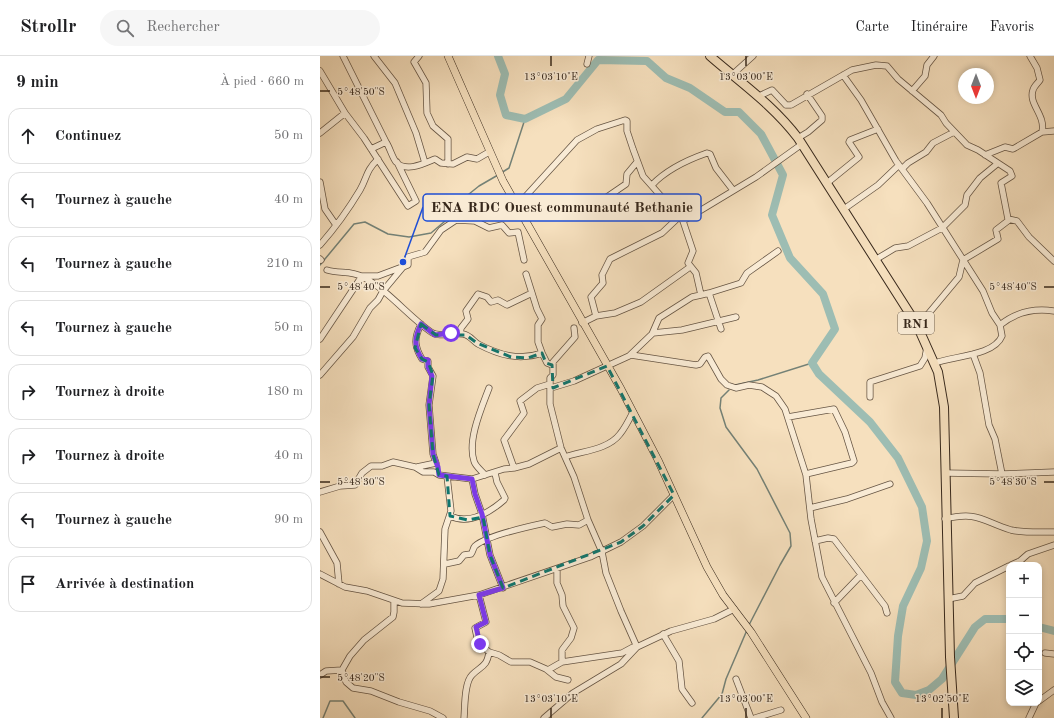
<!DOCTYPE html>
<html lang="fr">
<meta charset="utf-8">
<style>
:root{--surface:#fff;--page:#f6f6f6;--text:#202124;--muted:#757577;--line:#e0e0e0}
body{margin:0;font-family:"Old Standard TT",serif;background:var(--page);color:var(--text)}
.controls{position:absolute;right:12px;bottom:12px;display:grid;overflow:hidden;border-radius:8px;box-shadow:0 2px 6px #0003}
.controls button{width:36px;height:36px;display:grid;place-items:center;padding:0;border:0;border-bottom:1px solid var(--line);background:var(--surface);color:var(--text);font:20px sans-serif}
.compass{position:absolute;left:638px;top:12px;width:36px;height:36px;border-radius:50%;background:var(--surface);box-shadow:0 2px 6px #0003;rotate:180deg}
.stop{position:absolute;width:12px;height:12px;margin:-9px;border:3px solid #7c3aed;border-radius:50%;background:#fff}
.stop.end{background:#7c3aed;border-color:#fff;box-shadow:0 1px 4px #0008}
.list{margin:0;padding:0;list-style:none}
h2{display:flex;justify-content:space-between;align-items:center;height:52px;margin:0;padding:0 16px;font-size:17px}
h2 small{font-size:13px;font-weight:400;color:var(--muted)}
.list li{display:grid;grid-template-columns:26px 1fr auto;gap:12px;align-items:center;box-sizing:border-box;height:56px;margin:0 8px 8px;padding:0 8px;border:1px solid var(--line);border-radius:12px}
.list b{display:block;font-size:15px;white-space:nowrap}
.list em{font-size:13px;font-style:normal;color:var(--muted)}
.icon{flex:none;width:22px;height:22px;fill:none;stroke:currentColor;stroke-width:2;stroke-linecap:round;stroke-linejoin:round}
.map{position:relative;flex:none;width:734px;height:662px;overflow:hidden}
header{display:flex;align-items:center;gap:24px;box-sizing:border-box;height:56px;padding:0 20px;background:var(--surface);border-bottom:1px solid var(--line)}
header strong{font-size:19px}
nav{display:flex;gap:22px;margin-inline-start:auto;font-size:14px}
.search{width:280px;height:36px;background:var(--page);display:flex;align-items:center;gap:10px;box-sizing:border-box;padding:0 14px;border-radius:22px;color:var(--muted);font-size:15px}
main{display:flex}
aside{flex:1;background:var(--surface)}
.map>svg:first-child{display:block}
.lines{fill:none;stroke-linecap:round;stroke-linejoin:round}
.stream{stroke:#748176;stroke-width:1.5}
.river{stroke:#9dbdb3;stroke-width:8}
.minor-casing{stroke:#654;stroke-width:7}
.major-casing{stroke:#36271b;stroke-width:8}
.highway-casing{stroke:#36271b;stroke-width:10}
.minor{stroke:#f9ebd5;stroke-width:5.5}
.major{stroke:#f6e0be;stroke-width:7}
.highway{stroke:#f6e0be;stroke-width:8}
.route{stroke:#7c3aed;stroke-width:5}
.marked{fill:none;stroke:#0f766e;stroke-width:3;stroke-dasharray:8 5;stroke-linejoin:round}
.ticks{fill:none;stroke:#36271b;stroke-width:1.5}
.labels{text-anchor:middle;stroke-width:3;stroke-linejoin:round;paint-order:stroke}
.shield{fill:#f9ebd5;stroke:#706253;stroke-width:1}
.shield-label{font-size:13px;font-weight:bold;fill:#36271b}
.ticks-label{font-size:10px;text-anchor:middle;fill:#36271b;stroke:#f9ebd5;stroke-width:3;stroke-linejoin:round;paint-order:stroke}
.leader{fill:none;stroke:#1d4ed8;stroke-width:1.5}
.callout-dot{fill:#1d4ed8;stroke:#f9ebd5;stroke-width:1.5}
.callout{fill:#f9ebd5;stroke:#1d4ed8;stroke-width:1.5}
.callout-label{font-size:15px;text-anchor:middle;font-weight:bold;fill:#36271b}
</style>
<header>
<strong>Strollr</strong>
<div class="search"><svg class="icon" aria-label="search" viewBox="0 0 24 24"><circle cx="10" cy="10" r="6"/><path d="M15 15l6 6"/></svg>Rechercher</div>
<nav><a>Carte</a><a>Itinéraire</a><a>Favoris</a></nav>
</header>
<main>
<aside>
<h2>9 min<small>À pied · 660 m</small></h2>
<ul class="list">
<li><svg class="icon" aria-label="ahead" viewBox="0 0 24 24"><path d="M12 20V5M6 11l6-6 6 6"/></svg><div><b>Continuez</b></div><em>50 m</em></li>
<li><svg class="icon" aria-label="left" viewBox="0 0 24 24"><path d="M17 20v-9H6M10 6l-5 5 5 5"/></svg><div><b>Tournez à gauche</b></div><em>40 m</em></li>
<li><svg class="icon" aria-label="left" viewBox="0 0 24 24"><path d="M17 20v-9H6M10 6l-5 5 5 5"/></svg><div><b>Tournez à gauche</b></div><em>210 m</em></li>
<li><svg class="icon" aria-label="left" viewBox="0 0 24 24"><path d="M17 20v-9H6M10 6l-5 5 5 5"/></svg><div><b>Tournez à gauche</b></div><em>50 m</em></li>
<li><svg class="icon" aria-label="right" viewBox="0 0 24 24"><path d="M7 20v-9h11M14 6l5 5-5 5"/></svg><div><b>Tournez à droite</b></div><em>180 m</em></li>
<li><svg class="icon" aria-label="right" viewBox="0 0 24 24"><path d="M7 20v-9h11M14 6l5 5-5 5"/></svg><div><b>Tournez à droite</b></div><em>40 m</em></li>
<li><svg class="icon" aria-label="left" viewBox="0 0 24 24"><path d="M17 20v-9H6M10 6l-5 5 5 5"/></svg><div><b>Tournez à gauche</b></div><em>90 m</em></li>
<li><svg class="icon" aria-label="arrive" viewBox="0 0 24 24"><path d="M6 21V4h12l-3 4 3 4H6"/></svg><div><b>Arrivée à destination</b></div></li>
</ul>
</aside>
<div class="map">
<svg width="734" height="662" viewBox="0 0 734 662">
<rect width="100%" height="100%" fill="#f6e0be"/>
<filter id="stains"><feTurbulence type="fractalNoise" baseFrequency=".005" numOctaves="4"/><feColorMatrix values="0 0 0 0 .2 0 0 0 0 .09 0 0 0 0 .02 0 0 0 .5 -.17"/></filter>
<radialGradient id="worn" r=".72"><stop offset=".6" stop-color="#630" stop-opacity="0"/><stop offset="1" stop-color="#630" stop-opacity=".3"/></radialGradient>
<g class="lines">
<path class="stream" d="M181,117L189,112L205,63
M0,209L34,168L45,166L68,178L89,181L111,177L138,154L144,142L159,130L178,119
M415,329L438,324L492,307
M409,334L401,342L400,352L406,371L437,413L470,477L471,490L460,509L429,569
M3,662L10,645H23L35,662
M382,662L402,638L406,623L427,574"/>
<path class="river" d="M178,0L185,18L180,39L186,59L205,63L246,43L278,4L327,5L346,22L370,32L405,56H419L441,78L463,119L452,159L470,202L503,238L515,273L492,307L499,318L550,366L578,402L602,451L607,485L601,512L583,550L578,580L575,626L582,637L596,639L609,634L622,623L655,571L665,563H689
M719,571L734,575"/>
<g class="minor-casing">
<path id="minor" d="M23,0L66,86
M54,0L75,27L96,77L105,107
M99,0L94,6L106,27L107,57L113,70L128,83V108
M710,0L717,12L720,24C718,27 714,30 713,34C708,48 726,59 722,76
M267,8L269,0
M0,15L25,57L44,82L88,150L96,145L77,106
M413,18L433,0
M523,19L541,44L576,105L607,147L663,235L672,257L680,269
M592,35L605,20L607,9L614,0
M439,40L452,34L466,49H471L532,14L556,9L567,10L578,23L621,59L626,67L647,89L658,94L690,115L692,120L681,127L688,163L697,165L709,181L734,205
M0,77L25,57
M478,82L488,76L502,64V60L487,38
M51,93L66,86C70,92 72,101 76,106C86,117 105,107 115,103L121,107L133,108L147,101L157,103L169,96
M665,99L685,91L693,93L722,76L734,75
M582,113L588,107L606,96L613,87L634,76
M0,126L5,153L16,169
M507,127L539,101L529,86L530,84L558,73
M332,129C347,113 367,104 387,97L390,98L396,112L413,134
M205,141L257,84L277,73L305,64L307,65V75L313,93L323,120L363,165
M524,153L558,129L579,109
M295,155L287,141L306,128L307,118L317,106
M0,189C15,172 28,154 40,134C48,120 45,116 58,103
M0,203L1,204
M555,204L575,192L588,190L622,172L645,149L647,139L660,122L677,108
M7,214C19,218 31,214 43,221C69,235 87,259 111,276C119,282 134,276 143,278C150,279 153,285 158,288C179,299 199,305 222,297L227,307L232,309
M206,218L217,253L222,263L218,269V286L222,297
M389,237L421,227L427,217L458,195
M276,260L271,241L283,227L282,219L290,203L342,177L359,161
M262,267L276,260L295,257L321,246L370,211
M597,269L604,263L639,221L643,204L678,183L676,174L689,164
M254,272L255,281L233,306V319L230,322V348L241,392L254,421L268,464L282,496L286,517L301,555L317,591
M401,273L389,237L381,239L376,217L368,207L373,195L363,165L436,121L482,88
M333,277L362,274L416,261
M140,278L141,272L148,263L146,255L158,238L167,241L171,246L178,244L187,249L212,237
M0,283L42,220H58L82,211
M653,298L660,317L669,369L675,383L682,418
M311,299L376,309L380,308L385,301L388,300L401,323L407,329L416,332L429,329L442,331L456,340L465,353L486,419L491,463L502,521L551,617L562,646L571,662
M615,307C633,300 674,300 682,280L680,269C696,256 714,252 734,255
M0,319L33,281L50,252L58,244L63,235L83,211L88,209V201L105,196L121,174L136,164L155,165L169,172L182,169L189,177L198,176L204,204
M231,332L254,325L309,300L332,278L339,262L372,241L381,239
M550,341V326L600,310L605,302L607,291
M468,361L514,353L525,376L534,405L532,407L486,418
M245,401C262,395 288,394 300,378C305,372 309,364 313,356
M97,411L116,407L113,398L109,349L113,320L108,311V305L102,303C94,290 94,282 101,268
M194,412L184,384L204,357L200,345L217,332L230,328
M625,417L682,418L734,416
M165,419C162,415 155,410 154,405C147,384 162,351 169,332
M152,423L155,438L162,458L170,499L183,532
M0,436L20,430L35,429L42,417L51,410H62L73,406L95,411L103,416H114L119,419L152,423L184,413L194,412L209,408L241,392
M490,452L527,443L570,428
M130,460C149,469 169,457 184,444L185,442L177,426L175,417
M625,463C658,455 662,465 691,474C704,477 721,476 734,476
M0,476L17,507L19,528
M495,485L508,482L514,483L565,550L567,557
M125,508L139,505L144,499L151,498C153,496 153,492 155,490C166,480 211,470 225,467L232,471L247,468L259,469L268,464
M691,509L700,505L708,498L734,489
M237,513V527L242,539L243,550L254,572L251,582L242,594V606
M0,518L25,531L47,535L82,547L109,548L159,539L270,501L301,486L323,470L354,439
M159,539L166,566L155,572L158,586L169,596L179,599L191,606H210L226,613L236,621L248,624
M628,543L643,540L655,527L689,510
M514,547L541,519
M101,548L119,535L123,523L125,473L131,455L127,420
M343,578L359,605L362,633L372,647
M725,597L734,598
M22,614L26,626L33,632L51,635L79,646L110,655L123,662
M228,614L242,606L302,597L315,590
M0,619L6,615L22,614L30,600L44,584L73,561L74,556V546
M416,623L431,662
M719,645L734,634
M144,662C145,651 144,627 152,619C161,610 167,611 169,596
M224,662L253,637L301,608L317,591L351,575L394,563L414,553
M435,662L461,654
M709,662L716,647"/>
</g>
<g class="major-casing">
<path id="major" d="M128,0L183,125L301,333L338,404L387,511L403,539L431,576L486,662"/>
</g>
<g class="highway-casing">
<path id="highway" d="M390,0C421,27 453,49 478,82L597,269L618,316L624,351L630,601L634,662"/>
</g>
<use href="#minor" class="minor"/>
<use href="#major" class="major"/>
<use href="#highway" class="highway"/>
</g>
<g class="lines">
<path class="route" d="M131,277L115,279L101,268C94,282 94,291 102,303L108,304V311L112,320L109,349L113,398L118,411L119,419L152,423L155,438L162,458L170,499L183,532L159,539L166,566L156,571L160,588"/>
</g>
<path class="marked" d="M101,268L116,279H146L157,287L191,301L208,302L222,297L226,307L232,309L233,332L287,310L354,439L323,470L301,486L183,532L170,499L163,461L148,464L130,460L127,420L119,419L113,398L109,349L113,319L108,306L102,303L95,292Z"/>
<path class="ticks" d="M231,0V10M426,0V10M0,35H10M0,231H10M724,231H734M0,426H10M724,426H734M0,621H10M231,652V662M426,652V662M622,652V662"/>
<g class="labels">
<rect class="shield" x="578" y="256" width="36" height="22" rx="3"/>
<g class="shield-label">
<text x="596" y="272">RN1</text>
</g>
</g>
<g class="ticks-label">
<text x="231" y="24">13°03'10"E</text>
<text x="426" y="24">13°03'00"E</text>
<text x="41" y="39">5°48'50"S</text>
<text x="693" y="234">5°48'40"S</text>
<text x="41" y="234">5°48'40"S</text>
<text x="693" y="429">5°48'30"S</text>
<text x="41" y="429">5°48'30"S</text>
<text x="41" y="625">5°48'20"S</text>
<text x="231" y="646">13°03'10"E</text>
<text x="426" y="646">13°03'00"E</text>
<text x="622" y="646">13°02'50"E</text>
</g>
<path class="leader" d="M83 206L103 151"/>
<circle class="callout-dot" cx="83" cy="206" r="4"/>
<rect class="callout" x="103" y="138" width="278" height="27" rx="4"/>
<g class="callout-label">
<text x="242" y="156">ENA RDC Ouest communauté Bethanie</text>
</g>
<rect width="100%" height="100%" filter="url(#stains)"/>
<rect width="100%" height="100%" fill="url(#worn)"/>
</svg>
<div class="controls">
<button>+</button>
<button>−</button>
<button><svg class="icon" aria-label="locate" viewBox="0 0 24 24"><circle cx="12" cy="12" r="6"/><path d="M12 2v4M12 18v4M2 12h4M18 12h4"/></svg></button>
<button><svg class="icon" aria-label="layers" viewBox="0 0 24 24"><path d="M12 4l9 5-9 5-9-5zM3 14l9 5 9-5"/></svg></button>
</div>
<svg class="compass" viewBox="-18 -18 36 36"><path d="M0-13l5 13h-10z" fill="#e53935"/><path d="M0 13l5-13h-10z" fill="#757577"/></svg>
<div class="stop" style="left:131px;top:277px"></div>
<div class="stop end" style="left:160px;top:588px"></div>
</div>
</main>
